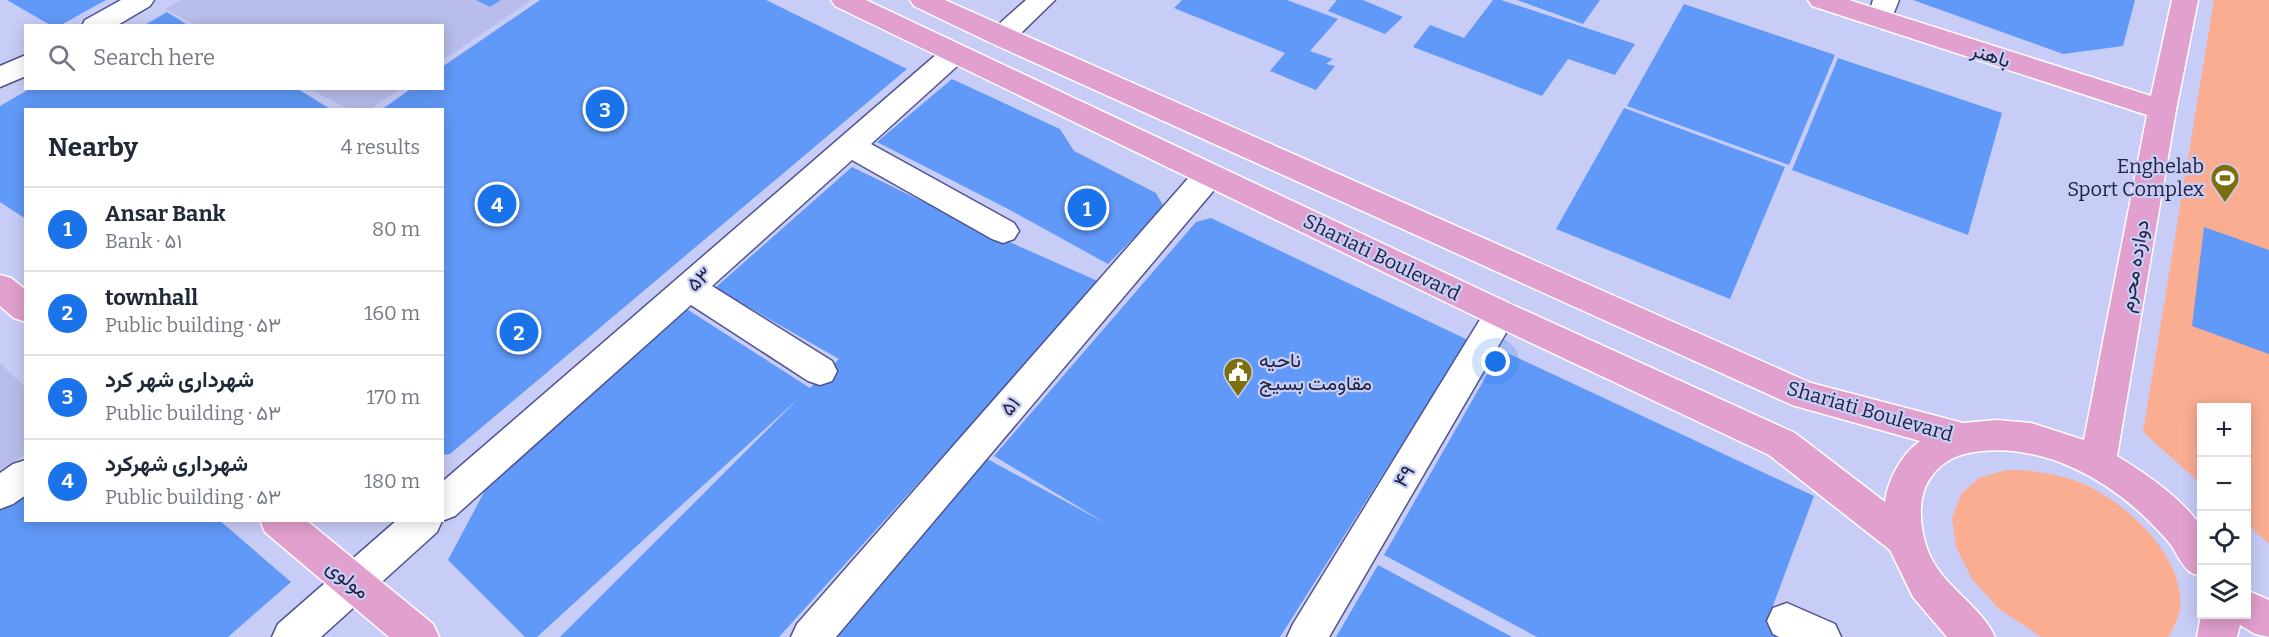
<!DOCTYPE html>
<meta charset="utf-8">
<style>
:root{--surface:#fff;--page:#f6f6f7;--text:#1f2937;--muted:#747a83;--line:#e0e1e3;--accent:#1a73e8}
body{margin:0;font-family:Bitter,Vazirmatn,serif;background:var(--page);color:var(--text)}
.controls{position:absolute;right:18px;bottom:18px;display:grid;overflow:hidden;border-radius:0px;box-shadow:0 3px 15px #0003}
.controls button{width:54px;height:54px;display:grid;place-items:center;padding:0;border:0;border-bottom:2px solid var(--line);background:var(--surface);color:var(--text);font:30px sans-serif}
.you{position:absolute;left:1496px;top:362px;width:21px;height:21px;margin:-15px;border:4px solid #fff;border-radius:50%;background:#1a73e8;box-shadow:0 0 0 9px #1a73e833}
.badge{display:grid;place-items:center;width:39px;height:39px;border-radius:50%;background:var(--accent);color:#fff;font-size:20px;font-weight:700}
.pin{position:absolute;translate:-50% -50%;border:3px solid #fff;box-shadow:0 2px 6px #0006}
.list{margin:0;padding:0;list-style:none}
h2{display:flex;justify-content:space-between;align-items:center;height:78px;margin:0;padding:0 24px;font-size:26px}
h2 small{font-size:20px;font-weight:400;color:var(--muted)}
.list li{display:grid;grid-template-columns:39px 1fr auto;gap:18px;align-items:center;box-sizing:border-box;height:84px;padding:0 24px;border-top:2px solid var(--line)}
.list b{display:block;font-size:22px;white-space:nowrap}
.list p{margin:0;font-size:20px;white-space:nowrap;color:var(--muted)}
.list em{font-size:20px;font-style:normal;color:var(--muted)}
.icon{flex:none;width:33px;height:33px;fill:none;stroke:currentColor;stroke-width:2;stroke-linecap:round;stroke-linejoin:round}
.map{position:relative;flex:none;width:2269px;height:637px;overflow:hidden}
.search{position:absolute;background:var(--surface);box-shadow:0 3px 15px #0003;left:24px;top:24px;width:420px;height:66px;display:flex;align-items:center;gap:15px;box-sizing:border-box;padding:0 21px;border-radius:0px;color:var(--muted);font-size:22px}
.panel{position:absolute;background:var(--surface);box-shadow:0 3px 15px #0003;left:24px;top:108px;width:420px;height:414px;border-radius:0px}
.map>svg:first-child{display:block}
.built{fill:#b8bdeb}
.green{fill:#fbad91}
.building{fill:#6099f8}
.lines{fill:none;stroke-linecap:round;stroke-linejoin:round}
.minor-casing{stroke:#505291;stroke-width:3}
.major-casing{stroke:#fff;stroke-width:3}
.minor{fill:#fff;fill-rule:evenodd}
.major{fill:#e2a0ce;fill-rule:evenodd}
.labels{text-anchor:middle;stroke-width:4.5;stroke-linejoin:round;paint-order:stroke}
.street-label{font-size:20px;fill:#21223d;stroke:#c8cdf8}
.poi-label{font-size:20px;fill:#21223d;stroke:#c8cdf8;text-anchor:end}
</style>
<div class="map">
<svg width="2269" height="637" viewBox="0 0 2269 637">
<rect width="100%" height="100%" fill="#c8cdf8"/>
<path class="built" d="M181,0H532L443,60L442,26L196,25L165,9Z
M310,89H400L369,110L348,109Z
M0,363L26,388L25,454L0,472Z"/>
<path class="green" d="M2214,0H2269V544L2247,524L2246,408H2202L2201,484L2143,432Z
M2006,470C2029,470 2048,472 2070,479C2118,494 2186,553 2180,609C2179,617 2173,627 2170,635L2167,637H2041L1999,609L1972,579L1956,547L1952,518L1961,494L1979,478Z"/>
<path class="building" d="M7,0H106L59,26H52Z
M476,0H501L490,7Z
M540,0H766L907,69L450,454L442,455V110H381L412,88H442V67Z
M1182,0H1287L1338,19L1310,51L1333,59L1326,64L1335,66L1316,90L1270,71L1285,53L1174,8Z
M1337,0H1363L1403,17L1385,34L1328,11Z
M1493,0H1501L1635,44L1615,75L1568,59L1542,96L1413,47L1430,25L1464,38Z
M1517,0H1600L1583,24Z
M1913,0H2135L2123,46L2063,54Z
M1684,4L1835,55L1789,165L1627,106Z
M167,12L189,26H143Z
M1838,58L2002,113L1968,235L1792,170Z
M952,79L1060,129L1074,151L1156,193L1164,207L1108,264L1010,210L877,142Z
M31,88H296L332,110H26V219L0,202V106Z
M1624,108L1785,167L1730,299L1556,229Z
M852,167L973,226L1100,282L779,637H560L799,398L537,637H525L448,560L490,481L685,308L810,388L839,359L715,288Z
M1211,218L1468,340L1280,637H825L980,455L1107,524L994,456L1196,222Z
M2204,227L2269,250V354L2192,326Z
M1501,350L1814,496L1766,624L1794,637H1537L1384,555Z
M26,492V520H219L291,582L228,637H0V510Z
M1378,565L1512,637H1336Z"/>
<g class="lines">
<g class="minor-casing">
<path id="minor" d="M121,0H154L150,6L116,26H82L85,20Z
M1026,0H1055L1011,43L1001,46L991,43L987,37L991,31Z
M1873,0H1899L1889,25L1880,28L1871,25L1867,19Z
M955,44L965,47L969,53L965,59L871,144L1014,223L1019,231L1014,239L1003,243L992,239L852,160L712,286L832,361L837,371L832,381L820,385L808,381L691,305L455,516L442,521L437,532L321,637H272L278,624L397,520H442V482L945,47Z
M26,55V76L0,87V66Z
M1209,164L1220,167L1224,175L1220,183L836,637H791L797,624L1198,167Z
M1501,301L1513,305L1517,314L1329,637H1287L1293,624L1489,305Z
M26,460V495L13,504L0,509V473L13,464Z
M1787,603L1835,624L1841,637H1779L1773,634L1767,621L1773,608Z"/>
</g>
<g class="major-casing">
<path id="major" d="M831,0H866L1513,305L1795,433L1885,502C1888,479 1901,455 1920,441L1792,405L991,43L914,6L910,0H945L1811,383L1963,423L1997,420L2031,423L2084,440L2147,115L1812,6L1808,0H1849L2151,96L2172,0H2198L2176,110L2117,456C2148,475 2180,497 2202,527V576C2198,575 2192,574 2189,571C2181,565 2176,552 2171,545C2163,535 2154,526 2146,518C2103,477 2043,445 1982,451C1961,453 1944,459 1931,477C1916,497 1920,529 1928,551C1942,587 1981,605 1995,637H1947L1913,597L1890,550L1769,455L1489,323L835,6Z
M0,275L11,278L26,290V322L14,318L0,306Z
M260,520H306L433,624L439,637H389L265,532Z
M2246,590L2269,600V637L2255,634L2240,625L2237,637H2197L2202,609V614H2246Z"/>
</g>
<use href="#minor" class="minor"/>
<use href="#major" class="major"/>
</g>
<defs>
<g id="stadium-pin" transform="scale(1.5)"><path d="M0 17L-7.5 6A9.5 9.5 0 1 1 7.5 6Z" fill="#7d6f0d" stroke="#c8cdf8"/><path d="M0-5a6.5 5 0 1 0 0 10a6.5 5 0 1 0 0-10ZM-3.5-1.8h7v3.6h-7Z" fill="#fff"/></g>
<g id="civic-pin" transform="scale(1.5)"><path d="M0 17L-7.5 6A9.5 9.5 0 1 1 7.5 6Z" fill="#7d6f0d" stroke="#c8cdf8"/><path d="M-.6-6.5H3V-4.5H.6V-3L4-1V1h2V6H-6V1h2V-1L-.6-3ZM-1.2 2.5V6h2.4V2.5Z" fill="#fff"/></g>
</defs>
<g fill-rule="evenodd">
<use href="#stadium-pin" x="2225" y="178"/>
<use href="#civic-pin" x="1238" y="372"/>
</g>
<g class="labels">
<g class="street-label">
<text transform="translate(1991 55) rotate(18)" y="7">باهنر</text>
<text transform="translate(1382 257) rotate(26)" y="7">Shariati Boulevard</text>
<text transform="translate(2134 266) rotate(-80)" y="7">دوازده محرم</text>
<text transform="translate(699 279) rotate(-41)" y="7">۵۳</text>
<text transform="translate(1010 406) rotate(-49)" y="7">۵۱</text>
<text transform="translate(1870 411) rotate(16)" y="7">Shariati Boulevard</text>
<text transform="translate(1404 476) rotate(-59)" y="7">۴۹</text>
<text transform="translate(348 579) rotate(39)" y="7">مولوی</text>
</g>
<g class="poi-label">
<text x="2204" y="173">Enghelab<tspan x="2204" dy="23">Sport Complex</tspan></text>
<text x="1259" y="367" text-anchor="start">ناحیه<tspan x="1259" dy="23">مقاومت بسیج</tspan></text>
</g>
</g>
</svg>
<div class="controls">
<button>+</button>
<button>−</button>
<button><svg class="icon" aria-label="locate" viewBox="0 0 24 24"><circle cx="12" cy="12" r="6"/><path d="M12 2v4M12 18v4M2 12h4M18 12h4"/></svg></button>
<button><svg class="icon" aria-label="layers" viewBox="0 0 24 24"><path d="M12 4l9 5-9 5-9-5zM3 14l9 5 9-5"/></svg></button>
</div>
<div class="you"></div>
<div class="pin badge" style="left:1087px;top:208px">1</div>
<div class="pin badge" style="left:519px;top:332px">2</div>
<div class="pin badge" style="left:605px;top:109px">3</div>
<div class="pin badge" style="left:497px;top:204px">4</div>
<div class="search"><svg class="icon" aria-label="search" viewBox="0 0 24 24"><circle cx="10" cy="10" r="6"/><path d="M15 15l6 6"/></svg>Search here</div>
<section class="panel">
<h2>Nearby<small>4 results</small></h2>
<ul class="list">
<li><span class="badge">1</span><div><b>Ansar Bank</b><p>Bank · ۵۱</p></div><em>80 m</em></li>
<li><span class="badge">2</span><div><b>townhall</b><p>Public building · ۵۳</p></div><em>160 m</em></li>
<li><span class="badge">3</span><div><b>شهرداری شهر کرد</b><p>Public building · ۵۳</p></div><em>170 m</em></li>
<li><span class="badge">4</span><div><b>شهرداری شهرکرد</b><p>Public building · ۵۳</p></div><em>180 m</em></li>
</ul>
</section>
</div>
